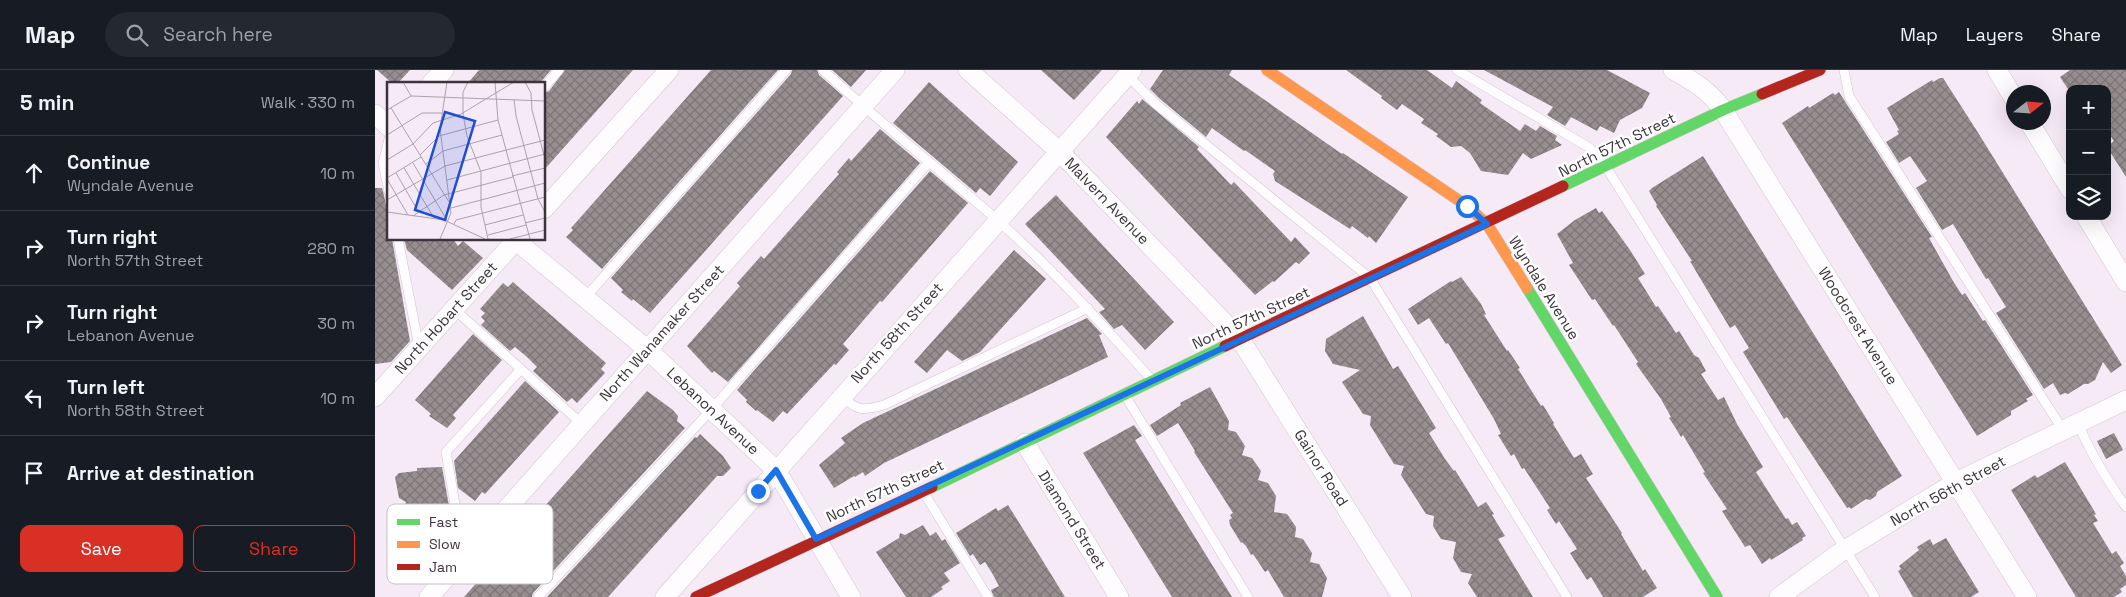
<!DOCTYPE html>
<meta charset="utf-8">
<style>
:root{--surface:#171b24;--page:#242831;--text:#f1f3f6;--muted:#9ea1a6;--line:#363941;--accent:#d93025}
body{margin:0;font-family:"Space Grotesk",sans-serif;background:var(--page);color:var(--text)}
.controls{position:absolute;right:15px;top:15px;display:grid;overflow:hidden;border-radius:10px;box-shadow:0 5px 20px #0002}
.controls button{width:45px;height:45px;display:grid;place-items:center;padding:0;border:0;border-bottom:1px solid var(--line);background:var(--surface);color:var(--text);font:25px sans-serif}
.compass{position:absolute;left:1631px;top:15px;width:45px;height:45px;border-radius:50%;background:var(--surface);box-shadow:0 5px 20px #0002;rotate:73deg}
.stop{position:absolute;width:15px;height:15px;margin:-11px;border:4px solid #1a73e8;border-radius:50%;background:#fff}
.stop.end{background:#1a73e8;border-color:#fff;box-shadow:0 1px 5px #0008}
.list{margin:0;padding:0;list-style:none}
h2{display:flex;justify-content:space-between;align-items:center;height:65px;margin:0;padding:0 20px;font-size:21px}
h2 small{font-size:16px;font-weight:400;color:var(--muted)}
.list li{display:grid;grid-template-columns:32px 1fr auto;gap:15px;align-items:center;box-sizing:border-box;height:75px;padding:0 20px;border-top:1px solid var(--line)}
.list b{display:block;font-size:19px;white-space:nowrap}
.list p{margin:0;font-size:16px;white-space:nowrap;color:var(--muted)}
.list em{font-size:16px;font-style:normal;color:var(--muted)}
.actions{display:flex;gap:10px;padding:15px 20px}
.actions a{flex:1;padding:11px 0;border:1px solid var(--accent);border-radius:10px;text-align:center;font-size:18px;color:var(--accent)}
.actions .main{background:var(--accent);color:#fff}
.icon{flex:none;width:28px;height:28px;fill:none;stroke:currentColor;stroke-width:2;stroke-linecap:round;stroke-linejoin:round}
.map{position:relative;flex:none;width:1751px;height:527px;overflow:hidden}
header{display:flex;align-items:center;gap:30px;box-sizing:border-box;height:70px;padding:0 25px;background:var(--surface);border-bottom:1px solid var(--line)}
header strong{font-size:24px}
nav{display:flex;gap:28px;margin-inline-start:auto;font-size:18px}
.search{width:350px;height:45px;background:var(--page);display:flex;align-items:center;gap:12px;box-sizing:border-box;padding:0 18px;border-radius:28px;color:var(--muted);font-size:19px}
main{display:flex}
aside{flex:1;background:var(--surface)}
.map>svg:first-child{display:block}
.building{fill:url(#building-cross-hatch)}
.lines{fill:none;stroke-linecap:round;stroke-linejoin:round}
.lane-casing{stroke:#d1c6d1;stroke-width:10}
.street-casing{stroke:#d1c6d1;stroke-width:20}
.fast-casing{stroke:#d1c6d1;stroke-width:12}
.slow-casing{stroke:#d1c6d1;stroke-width:12}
.jam-casing{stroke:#d1c6d1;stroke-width:12}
.lane{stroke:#fefcfe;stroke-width:9}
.street{stroke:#fefcfe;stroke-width:19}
.fast{stroke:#63d668;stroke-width:11}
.slow{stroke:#ff974d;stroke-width:11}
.jam{stroke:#b3261e;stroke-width:11}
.route{stroke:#1a73e8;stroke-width:6}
.labels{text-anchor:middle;stroke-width:5;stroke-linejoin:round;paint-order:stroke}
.street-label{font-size:15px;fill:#3d333d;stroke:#fff}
.inset-road{fill:none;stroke:#aca1ac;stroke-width:1}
.view{fill:#1d4ed8;fill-opacity:0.15;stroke:#1d4ed8;stroke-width:2.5}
.inset-edge{fill:none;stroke:#3d333d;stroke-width:2.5}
.key{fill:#fff;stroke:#c5c2c5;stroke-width:1}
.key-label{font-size:14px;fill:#3d333d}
</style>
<header>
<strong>Map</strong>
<div class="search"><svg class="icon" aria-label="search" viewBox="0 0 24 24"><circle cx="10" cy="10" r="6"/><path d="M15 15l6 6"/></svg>Search here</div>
<nav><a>Map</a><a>Layers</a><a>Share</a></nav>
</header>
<main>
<aside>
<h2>5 min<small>Walk · 330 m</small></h2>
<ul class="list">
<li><svg class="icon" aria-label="ahead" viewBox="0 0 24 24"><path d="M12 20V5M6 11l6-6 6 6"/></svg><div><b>Continue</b><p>Wyndale Avenue</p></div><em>10 m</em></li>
<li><svg class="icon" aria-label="right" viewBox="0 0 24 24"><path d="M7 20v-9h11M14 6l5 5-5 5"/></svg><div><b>Turn right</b><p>North 57th Street</p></div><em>280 m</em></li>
<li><svg class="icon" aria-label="right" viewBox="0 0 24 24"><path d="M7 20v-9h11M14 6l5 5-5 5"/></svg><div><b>Turn right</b><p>Lebanon Avenue</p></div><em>30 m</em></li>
<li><svg class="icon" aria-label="left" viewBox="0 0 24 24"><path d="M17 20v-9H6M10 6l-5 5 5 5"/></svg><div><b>Turn left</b><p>North 58th Street</p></div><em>10 m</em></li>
<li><svg class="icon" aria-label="arrive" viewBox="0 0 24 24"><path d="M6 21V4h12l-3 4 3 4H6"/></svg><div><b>Arrive at destination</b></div></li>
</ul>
<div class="actions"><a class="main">Save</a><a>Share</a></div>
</aside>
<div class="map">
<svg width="1751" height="527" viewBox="0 0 1751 527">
<defs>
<pattern id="building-cross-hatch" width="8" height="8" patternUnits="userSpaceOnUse" patternTransform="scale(1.25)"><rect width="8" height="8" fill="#978e90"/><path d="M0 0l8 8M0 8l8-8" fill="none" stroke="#7c7577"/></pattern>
</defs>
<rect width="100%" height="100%" fill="#f6eaf6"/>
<path class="building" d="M2,0H35L22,14H18Z
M104,0H176L164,14H92Z
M190,0H258L169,100V23L174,21Z
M336,0H403L227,199L191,167L198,160L196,158Z
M417,0H442L444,5L468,26L275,243L258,229L257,231L246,222L248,220L236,208L416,4Z
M457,0H491L476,17Z
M666,0H727L699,30Z
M788,0H857L854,5L967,84L968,83L1033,127L1001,173L994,166L993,168L977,156L975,159L900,111L898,104L900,101L870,80L869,81L837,58L831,67L785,29L775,19Z
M971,0H1052L1077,18L1081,11L1107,30L1105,33L1145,61L1150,54L1161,61L1165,56L1182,66L1180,70L1187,75L1156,89L1148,83L1133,105L1106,101L1095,83L1086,76L1076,77L1061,66L1063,64L1046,53L1049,49L1027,34L1022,40L1006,28L1007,26Z
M1109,0H1232L1275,23L1267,38L1245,50L1239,63L1225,56L1222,61L1196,47L1190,56L1172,45L1178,37Z
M1695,0H1751V107L1732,77L1739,71L1732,61V19H1693L1685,7Z
M1565,8H1568L1602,61L1747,295L1736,303L1728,292L1720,310L1713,314H1709L1693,324L1690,323L1685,325L1678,313L1669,319L1621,243L1631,237L1613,208L1611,209L1578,154L1567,160L1541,118L1552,111L1535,86L1524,93L1511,72L1524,64L1522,61L1524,60L1512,38L1557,10L1558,12Z
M554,12L643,92L615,126L605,118L601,123L518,53Z
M1464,22L1557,167L1554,168L1578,211L1587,225L1590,223L1608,251L1610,250L1658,325L1651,329L1653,331L1636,341V345L1602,366L1407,53L1433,36L1434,38L1458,23L1460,25Z
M767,29L824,77L822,79L856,115L859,112L916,172L920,167L935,183L924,194L921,192L899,212L898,211L880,225L731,67L762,31L764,34Z
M505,59L545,93L353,312L339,301L337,303L312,276L365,216L362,213L386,186L389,189L464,104L462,102L474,88L476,91Z
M1328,86L1527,406L1502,422L1501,426L1495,430L1491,429L1476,439L1474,437L1472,438L1412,347L1409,349L1368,282L1374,278L1360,255L1355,258L1322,203L1315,191H1317L1281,136L1282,135L1274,121L1277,118Z
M555,101L593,133L507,232L505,231L468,274L474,280L467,288L461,295L459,294L412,344L408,341L398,352L382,340L381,341L371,332L372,330L362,320Z
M0,118H7L9,125L14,152V169H17L35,271L16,292L0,294Z
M681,125L799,252L770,280L747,255L739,259L724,242L730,239L650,154Z
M1221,138L1224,143L1227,141L1255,180L1270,204L1263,208L1281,237L1283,236L1301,263L1304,261L1319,285L1324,288L1331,301L1326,304L1343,330L1349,327L1362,354L1388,397L1381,402L1398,429L1411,449L1413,448L1417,455L1422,452L1431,466L1427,468L1428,470L1396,490L1395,488L1387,494L1375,475L1370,477L1347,441L1352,439L1328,403L1330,402L1308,365L1306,367L1300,357L1294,348L1296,347L1286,329L1261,294L1263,292L1239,255L1238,256L1220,229L1217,230L1194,195L1198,193L1182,164L1200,150Z
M29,169H78L83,176L88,171L108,188L77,220L32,180Z
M639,180L671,209L605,282L587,291L572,280L552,303L539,292Z
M1086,207L1106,234L1111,244L1109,245L1132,281L1133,280L1145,298L1143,299L1166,336L1168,335L1179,353L1178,354L1199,388L1206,384L1218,404L1211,408L1247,463L1246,464L1268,501L1270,499L1282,518L1268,527H1228L1216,507L1212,510L1195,483L1202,479L1184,451L1181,454L1172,440L1175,438L1149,398L1147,399L1139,384L1136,386L1123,365L1126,364L1119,349L1073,273L1071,274L1054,248L1043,255L1033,239L1076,211L1077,212Z
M138,212L231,293L226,299L230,303L202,333L197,328L192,332L158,301L162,297L152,287L140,277L135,281L106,255L110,251L106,247L110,243L105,239L128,213L133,217Z
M988,246L1018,299L1023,296L1061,358L1054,363L1070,389L1079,401L1080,400L1103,437L1111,432L1119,444L1117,445L1130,466L1123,469L1158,527H1102L1093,513L1097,504L1086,502L1078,488L1081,472L1066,469L1058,456L1059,446L1051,444L1026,405L1029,396L1019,394L995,355L996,346L988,344L967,312L985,300L958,294L950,281L951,269Z
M712,248L727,264L724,265L733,287L509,393L490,406L488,402L480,407L479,406L459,418L444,395L470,373L466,368L488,353Z
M98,264L127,290L78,345L81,348L72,358L54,346L56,344L40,330Z
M150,311L184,342L110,424L107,422L100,431L83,418L79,391Z
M835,317L854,351L853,360L861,362L870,376L867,385L877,388L886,401L883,410L893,413L901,426L899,442L912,444L921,457L920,467L928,469L937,483L935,492L944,494L952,508L947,527H909L893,500L890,502L878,484L876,485L871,476L867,472L866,473L855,455L854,450L857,448L855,445L858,443L819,382L820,381L803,353L782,366L775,355L806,335L805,333Z
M272,321L298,340L303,346L302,351L310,358L158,523L157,527H89Z
M759,355L767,366L760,370L857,527H797L708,383Z
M1739,363L1748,380L1731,389L1722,371Z
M325,364L348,386L356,398L348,406H342L233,527H172L320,367L322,368Z
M1690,392L1721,444L1719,445L1723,451L1718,453L1737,484L1741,481L1749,493L1745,496L1751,506V515L1745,519L1747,522L1739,527H1701L1636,420L1660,405L1662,408Z
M67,397L76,447L87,459L83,464L85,465L55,498L44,488L48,484L39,477L42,472L29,458L26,445L31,432L24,428L20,407L24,403L42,401V398Z
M633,435L666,488L690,527H619L616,520L624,516L617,503L610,492L605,495L598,484L595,486L581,463L621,438L623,441Z
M548,455L555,466L561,462L567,471L570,469L585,493L569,503L575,511L566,517L568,519L556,527H531L501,482L524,468L525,463L530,465Z
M1571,468L1604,522L1596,527H1538L1523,501L1526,499L1524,496L1544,480L1542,477L1555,469L1558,475Z"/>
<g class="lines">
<g class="lane-casing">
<path id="lane" d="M448,0C504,52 564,99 621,149C677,198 727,254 777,310
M1082,0L1215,78L1231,97L1500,527
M1469,0L1474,26L1688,360
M750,3L781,34L995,208L1192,527
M169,17L184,0
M14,69L8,93L14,122
M23,169L44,277
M210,228L411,0
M79,239L207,354
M466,326C483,341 487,341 509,335L713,238
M751,327L873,527
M1703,353C1715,383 1732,410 1751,437
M549,423L613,527
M106,467L82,446L71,382L146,299
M163,527L336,340L554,92"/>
</g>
<g class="street-casing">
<path id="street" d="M593,0L685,82L865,269L1027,527
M1298,0C1318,11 1335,21 1348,40L1652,527
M1622,0L1638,27
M56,14L69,0
M0,44L14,57
M1654,52L1695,119
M169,139L294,0
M1711,146L1751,212
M139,169L273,280L401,400L476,527
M0,327L142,169
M650,373L744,527
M54,527L520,0
M290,527L757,0
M1404,527L1463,484L1581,412L1751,330"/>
</g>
<g class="fast-casing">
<path id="fast" d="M1188,116L1348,40L1387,24
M1152,218L1342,527
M557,417L850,276"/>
</g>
<g class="slow-casing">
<path id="slow" d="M892,0L1092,136L1112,154L1152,218"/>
</g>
<g class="jam-casing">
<path id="jam" d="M1387,24L1445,0
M850,276L1188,116
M321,527L557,417"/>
</g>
<use href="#lane" class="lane"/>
<use href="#street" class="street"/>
<use href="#fast" class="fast"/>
<use href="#slow" class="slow"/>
<use href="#jam" class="jam"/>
</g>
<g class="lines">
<path class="route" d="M383,421L401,400L441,469C665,366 888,258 1112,154L1092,136"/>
</g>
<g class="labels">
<g class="street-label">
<text transform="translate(1242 75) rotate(-26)" y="5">North 57th Street</text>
<text transform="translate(732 131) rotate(46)" y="5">Malvern Avenue</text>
<text transform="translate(1169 218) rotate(58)" y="5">Wyndale Avenue</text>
<text transform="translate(71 248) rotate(-48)" y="5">North Hobart Street</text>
<text transform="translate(876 248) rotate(-25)" y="5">North 57th Street</text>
<text transform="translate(1483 256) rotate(58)" y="5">Woodcrest Avenue</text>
<text transform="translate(287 263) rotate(-48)" y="5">North Wanamaker Street</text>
<text transform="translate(522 263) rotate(-48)" y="5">North 58th Street</text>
<text transform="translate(338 341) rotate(43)" y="5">Lebanon Avenue</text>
<text transform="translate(946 398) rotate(58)" y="5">Gainor Road</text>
<text transform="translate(510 421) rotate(-25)" y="5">North 57th Street</text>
<text transform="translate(1573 421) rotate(-29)" y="5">North 56th Street</text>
<text transform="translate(697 450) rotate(58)" y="5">Diamond Street</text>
</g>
</g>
<g transform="translate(12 12)">
<rect width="158" height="158" fill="#f6eaf6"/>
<path class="inset-road" d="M16,0L24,14M81,0L76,10V32L80,54L94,90V125L101,157M108,0L111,38L143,157M138,0L144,11L145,28L158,77M24,14L158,19M127,17L129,34L151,117L158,130M4,26L62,120M0,28L24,14M0,53L35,31H55M33,73L52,54L111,38M0,78L26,62L46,41L74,32L127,0M26,81L61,140M39,82L56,69L115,53M17,86L47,136M9,91L31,129M125,94L158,86M0,96L34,75M0,97L21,133M60,98L158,72M0,118L58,84L158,58M64,126L158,101M0,130L57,138L98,157M26,134L57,113L126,95M138,141L158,136M67,142L69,138L158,115M98,143L136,133M101,153L139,143M53,157L64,131L53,47L60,0M123,157L158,148"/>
<path class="view" d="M58,30L88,39L58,138L28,128Z"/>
<rect width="158" height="158" class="inset-edge"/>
</g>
<rect x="12" y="434" width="166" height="80" rx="8" class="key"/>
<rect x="22" y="449" width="23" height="6" fill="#63d668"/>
<rect x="22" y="471" width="23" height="7" fill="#ff974d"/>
<rect x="22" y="494" width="23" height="6" fill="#b3261e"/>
<g class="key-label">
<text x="54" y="457">Fast</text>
<text x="54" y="479">Slow</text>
<text x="54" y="502">Jam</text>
</g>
</svg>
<div class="controls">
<button>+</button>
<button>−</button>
<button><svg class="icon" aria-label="layers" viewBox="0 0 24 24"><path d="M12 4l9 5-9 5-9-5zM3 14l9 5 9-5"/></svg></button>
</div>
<svg class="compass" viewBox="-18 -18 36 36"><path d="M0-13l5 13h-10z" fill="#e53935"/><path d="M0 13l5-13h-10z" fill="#9ea1a6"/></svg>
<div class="stop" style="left:1092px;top:136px"></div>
<div class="stop end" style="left:383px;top:421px"></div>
</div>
</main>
